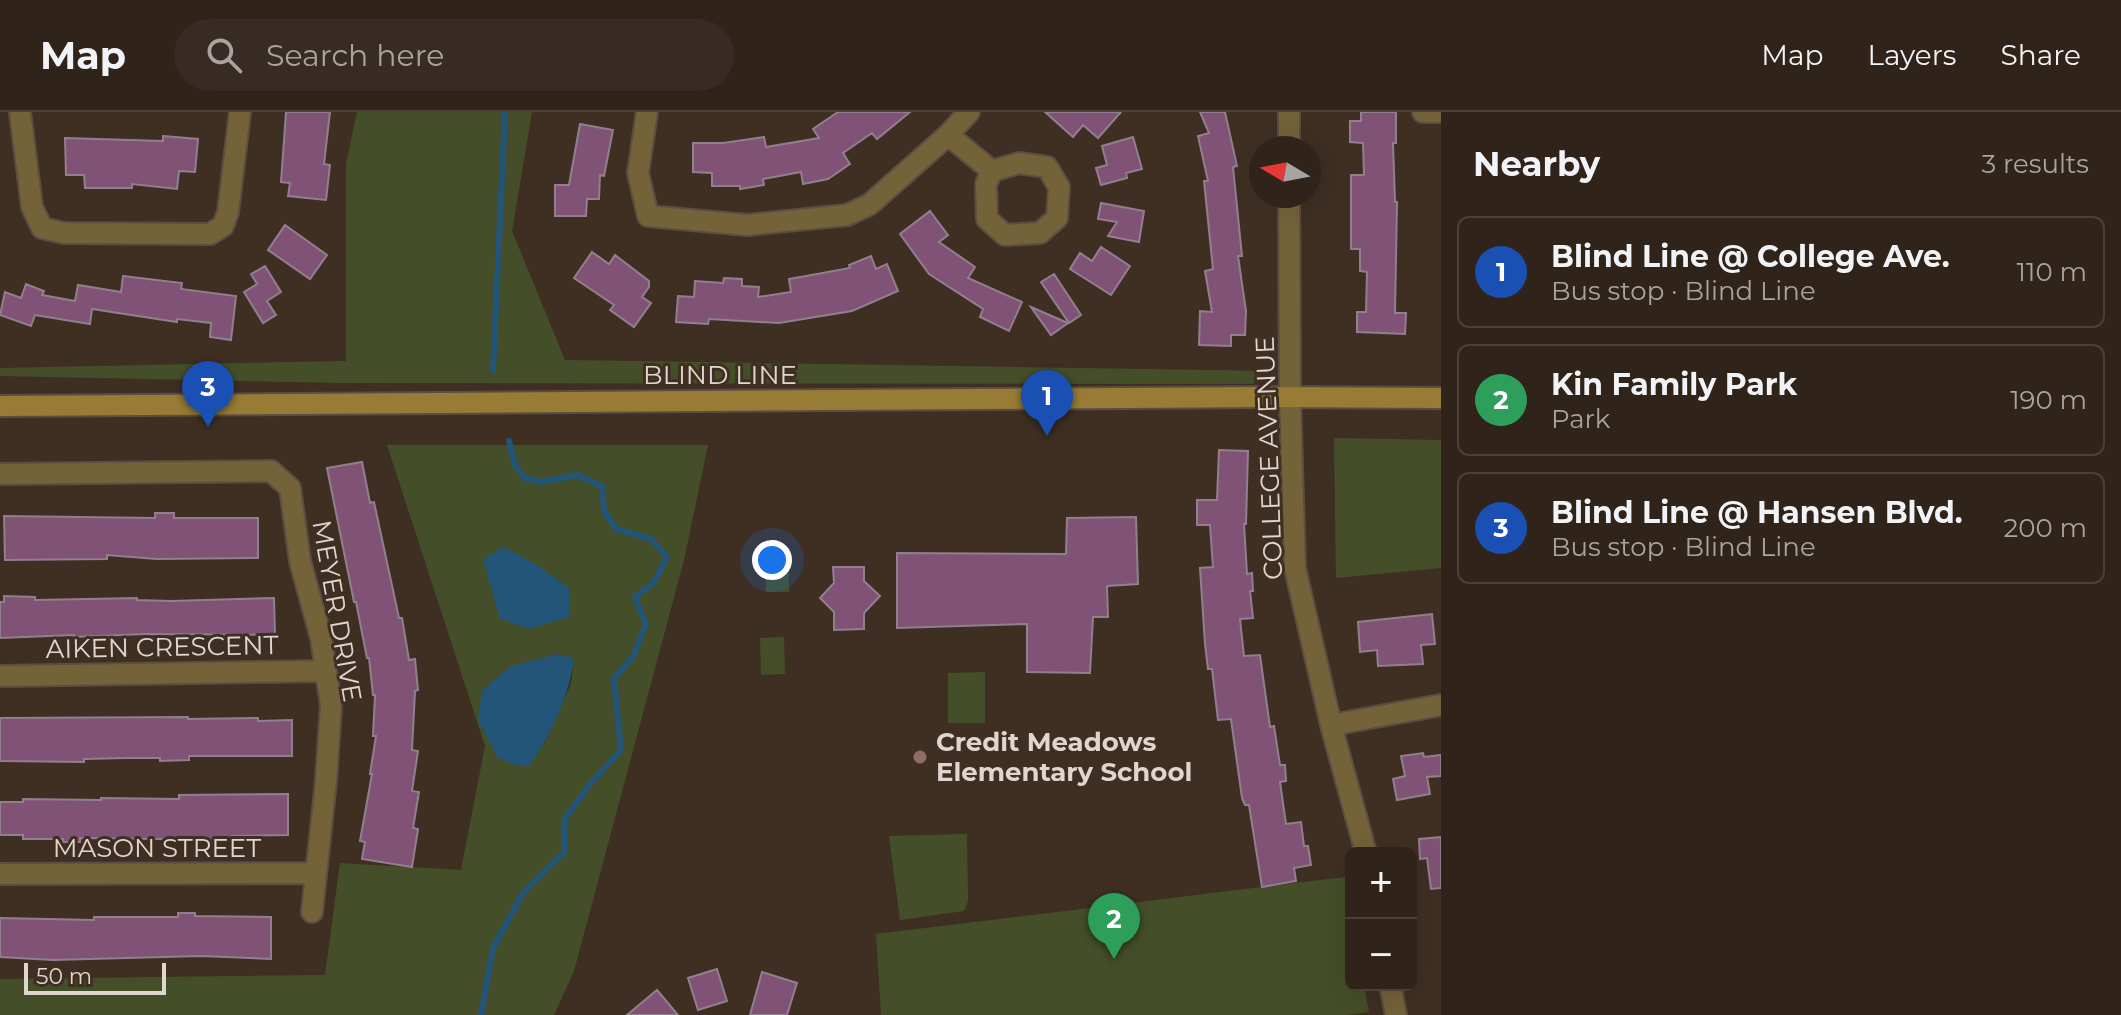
<!DOCTYPE html>
<meta charset="utf-8">
<style>
:root{--surface:#2f231a;--page:#372b23;--text:#f1f3f6;--muted:#a7a4a2;--line:#4a4039;--accent:#b6acf8}
body{margin:0;font-family:Montserrat,sans-serif;background:var(--page);color:var(--text)}
.controls{position:absolute;right:24px;bottom:24px;display:grid;overflow:hidden;border-radius:12px;box-shadow:0 8px 32px #0002}
.controls button{width:72px;height:72px;display:grid;place-items:center;padding:0;border:0;border-bottom:2px solid var(--line);background:var(--surface);color:var(--text);font:40px sans-serif}
.compass{position:absolute;left:1249px;top:24px;width:72px;height:72px;border-radius:50%;background:var(--surface);box-shadow:0 8px 32px #0002;rotate:280deg}
.scale{position:absolute;left:24px;bottom:20px;width:142px;box-sizing:border-box;padding-left:8px;border:4px solid #e0d6ce;border-top:0;font-size:22px;line-height:28px;white-space:nowrap;color:#e0d6ce;-webkit-text-stroke:6px #3f2f23;paint-order:stroke}
.you{position:absolute;left:772px;top:448px;width:28px;height:28px;margin:-20px;border:6px solid #fff;border-radius:50%;background:#1a73e8;box-shadow:0 0 0 12px #1a73e833}
.badge{display:grid;place-items:center;width:52px;height:52px;border-radius:50%;background:var(--accent);color:#fff;font-size:26px;font-weight:700}
.pin{position:absolute;translate:-50% -66px;filter:drop-shadow(0 2px 4px #0008)}
.pin::after{content:'';position:absolute;top:42px;width:28px;height:24px;background:inherit;clip-path:polygon(0 0,100% 0,50% 100%)}
.list{margin:0;padding:0;list-style:none}
h2{display:flex;justify-content:space-between;align-items:center;height:104px;margin:0;padding:0 32px;font-size:34px}
h2 small{font-size:26px;font-weight:400;color:var(--muted)}
.list li{display:grid;grid-template-columns:52px 1fr auto;gap:24px;align-items:center;box-sizing:border-box;height:112px;margin:0 16px 16px;padding:0 16px;border:2px solid var(--line);border-radius:12px}
.list b{display:block;font-size:30px;white-space:nowrap}
.list p{margin:0;font-size:26px;white-space:nowrap;color:var(--muted)}
.list em{font-size:26px;font-style:normal;color:var(--muted)}
.icon{flex:none;width:44px;height:44px;fill:none;stroke:currentColor;stroke-width:2;stroke-linecap:round;stroke-linejoin:round}
.map{position:relative;flex:none;width:1441px;height:903px;overflow:hidden}
header{display:flex;align-items:center;gap:48px;box-sizing:border-box;height:112px;padding:0 40px;background:var(--surface);border-bottom:2px solid var(--line)}
header strong{font-size:38px}
nav{display:flex;gap:44px;margin-inline-start:auto;font-size:28px}
.search{width:560px;height:72px;background:var(--page);display:flex;align-items:center;gap:20px;box-sizing:border-box;padding:0 28px;border-radius:44px;color:var(--muted);font-size:30px}
main{display:flex}
aside{flex:1;background:var(--surface)}
.map>svg:first-child{display:block}
.green{fill:#444f29;fill-rule:evenodd}
.water{fill:#225578}
.lines{fill:none;stroke-linecap:round;stroke-linejoin:round}
.stream{stroke:#225578;stroke-width:6}
.building{fill:#805276;stroke:#927f8e;stroke-width:2}
.street-casing{stroke:#5c4d42;stroke-width:24}
.secondary-casing{stroke:#5c4d42;stroke-width:24}
.street{stroke:#746239;stroke-width:20}
.secondary{stroke:#987c36;stroke-width:20}
.education-dot{fill:#8d6e63;stroke:#3f2f23;stroke-width:3}
.labels{text-anchor:middle;stroke-width:6;stroke-linejoin:round;paint-order:stroke}
.street-label{font-size:26px;fill:#e0d6ce;stroke:#3f2f23}
.poi-label{font-size:26px;font-weight:bold;fill:#e0d6ce;stroke:#3f2f23;text-anchor:start}
</style>
<header>
<strong>Map</strong>
<div class="search"><svg class="icon" aria-label="search" viewBox="0 0 24 24"><circle cx="10" cy="10" r="6"/><path d="M15 15l6 6"/></svg>Search here</div>
<nav><a>Map</a><a>Layers</a><a>Share</a></nav>
</header>
<main>
<div class="map">
<svg width="1441" height="903" viewBox="0 0 1441 903">
<rect width="100%" height="100%" fill="#3f2f23"/>
<path class="green" d="M357,0H532L512,119L565,248L1273,259L1252,272L343,271L0,264V256L346,249V52Z
M1334,326L1441,328V456L1336,466Z
M387,333H708L684,448L574,859L554,903H0V867L325,863L340,751L461,758L485,634ZM557,542L574,546L571,572L544,632L536,549Z
M789,456V480H766L765,457Z
M784,525L785,562L761,563L760,526Z
M985,560V611H948V561Z
M967,722L968,789L964,799L900,808L889,724Z
M1345,765L1351,797V873H1364L1369,900L1347,903H881L876,822Z"/>
<path class="water" d="M504,435L537,453L569,476V505L529,517L500,507L483,447Z
M557,542L574,546C569,585 552,621 530,653L518,654L498,646L478,608L482,579L509,555Z"/>
<g class="lines">
<path class="stream" d="M493,259L505,0
M481,903L493,836L523,781L564,740V708L590,672L621,638L614,566L633,545L646,512L635,485L654,470L667,445L651,427L616,417L604,399L602,374L577,363L541,370L525,366L515,353L509,329"/>
</g>
<path class="building" d="M286,0H330L324,52L330,53L326,88L288,84L290,71L281,70Z
M838,0H910L877,27L872,21L843,41L850,52L828,67L803,72L801,60L763,67L764,73L740,77V74H712V61L693,60V31H723L764,25L766,35L819,26L813,17Z
M1045,0H1121L1098,26L1083,13L1073,25Z
M1200,0H1225L1237,54L1233,55L1242,144H1238L1246,199L1245,223H1231V234L1199,233L1200,199L1212,200L1205,159L1213,157L1204,69H1208L1198,24L1209,21Z
M1361,0H1396V31H1393L1395,90H1397L1395,201H1406L1405,222L1357,220V200H1366L1367,160L1360,159V137H1351V63H1364L1363,31L1350,30V9H1361Z
M580,12L613,18L604,64L600,63L599,87H587L586,104H555V73H569Z
M163,24L198,27L195,60L179,59L177,77L132,72V76H85L84,63H66L65,26L163,29Z
M1133,25L1142,57L1126,61L1127,66L1101,73L1096,56L1107,53L1102,34Z
M1101,91L1144,99L1139,130L1108,124L1117,110L1098,107Z
M930,99L948,123L939,130L975,155L968,166L1022,190L1009,219L980,205L983,197L929,162L900,122Z
M285,113L327,143L310,167L268,138Z
M1101,135L1130,154L1111,183L1070,157L1080,141L1092,149Z
M592,140L609,152L615,143L649,169V175L642,185L651,191L634,215L610,198L614,193L574,166Z
M871,144L876,157L887,152L898,179L852,199L779,211L709,207L708,212L676,210L678,184L694,185L695,169L723,171L724,166L742,167V174L759,175L758,185L791,180L789,167L850,156L849,153Z
M265,154L281,180L267,189L276,203L263,211L244,180L257,172L251,162Z
M1054,162L1081,203L1069,211L1041,170Z
M123,164L182,171L181,177L236,184L231,228L210,225L211,211L177,207V210L92,197L90,212L35,203L31,214L0,203L5,180L21,186L26,172L44,179L42,183L75,189L78,173L121,180Z
M1031,195L1068,211L1051,223Z
M1219,338L1248,339L1246,412H1244L1247,462L1252,461L1253,479H1250L1253,506L1240,507L1244,544L1260,543L1270,615L1274,614L1280,653H1285L1286,669L1280,670L1286,712L1301,710L1304,734H1308L1311,753L1294,756L1296,769L1262,775L1249,693H1245L1242,686L1231,607L1218,608L1212,557H1208L1205,532L1200,456L1213,455L1210,413H1197V388H1217Z
M362,350L370,391L374,390L399,506H402L409,548L415,547L418,578L415,579L412,638L418,639L412,679L419,680L413,716L418,717L412,755L362,747L365,730L360,729L372,662H370L376,624H373L375,583H373L369,546H367L356,490H354L327,356Z
M155,401H174V406H258V446L156,447L107,443V447L5,448L4,404L155,406Z
M1136,405L1138,472L1107,474L1108,505H1093L1090,561L1027,560V512L897,516V441L1066,442L1067,406Z
M833,455H864V469L880,484L864,501V517L834,518V500L820,486L834,471Z
M4,484L35,485V488L137,486V488L171,489L274,486L275,523L145,522L74,525V523L0,526V490H4Z
M1432,502L1435,532L1421,533L1423,552L1378,554L1377,538L1360,540L1358,510Z
M188,605V607L258,606V609L292,608V644H189V648L160,649V646H126L84,647V650L0,649V606Z
M1423,641L1424,645L1441,643V664L1427,665L1430,682L1397,688L1393,667L1405,664L1401,644Z
M288,682V723L232,724L231,728L80,726V730H63V727H23V723H0V690H23V687L101,688V686L179,687V683Z
M1441,725V776L1431,777L1427,746L1420,747L1419,727Z
M178,801H195V804L271,805V847L201,844L53,848L0,845V806L94,808V805H178Z
M717,857L727,889L698,898L688,866Z
M762,860L797,871L787,903H750Z
M657,878L678,903H627Z"/>
<g class="lines">
<g class="street-casing">
<path id="street" d="M20,0L32,95L42,116L64,121L210,122L223,114L228,100L240,0
M647,0L638,61L648,104L747,113L847,103L869,93L948,23L969,0
M1289,0V36
M1423,0H1439
M948,23L992,59L1019,51L1047,55L1059,75L1057,106L1040,121L1005,123L987,107L986,72L992,59
M1289,84L1290,285L1295,456L1331,613L1366,741
M0,362L271,359L290,376L300,449L321,526L331,593L326,669L312,800
M0,564L325,559
M1331,613L1441,593
M0,762L315,761
M1390,873L1396,903"/>
</g>
<g class="secondary-casing">
<path id="secondary" d="M0,294L1267,285L1441,286"/>
</g>
<use href="#street" class="street"/>
<use href="#secondary" class="secondary"/>
</g>
<circle class="education-dot" cx="920" cy="645" r="8"/>
<g class="labels">
<g class="street-label">
<text x="720" y="272">BLIND LINE</text>
<text transform="translate(1269 346) rotate(-92)" y="9">COLLEGE AVENUE</text>
<text transform="translate(337 499) rotate(80)" y="9">MEYER DRIVE</text>
<text transform="translate(162 535) rotate(-1)" y="9">AIKEN CRESCENT</text>
<text x="157" y="745">MASON STREET</text>
</g>
<g class="poi-label">
<text x="936" y="639">Credit Meadows<tspan x="936" dy="30">Elementary School</tspan></text>
</g>
</g>
</svg>
<div class="controls">
<button>+</button>
<button>−</button>
</div>
<svg class="compass" viewBox="-18 -18 36 36"><path d="M0-13l5 13h-10z" fill="#e53935"/><path d="M0 13l5-13h-10z" fill="#a7a4a2"/></svg>
<div class="scale">50 m</div>
<div class="you"></div>
<div class="pin badge" style="left:1047px;top:324px;background:#1a4fb4">1</div>
<div class="pin badge" style="left:1114px;top:847px;background:#2e9e5b">2</div>
<div class="pin badge" style="left:208px;top:315px;background:#1a4fb4">3</div>
</div>
<aside>
<h2>Nearby<small>3 results</small></h2>
<ul class="list">
<li><span class="badge" style="background:#1a4fb4">1</span><div><b>Blind Line @ College Ave.</b><p>Bus stop · Blind Line</p></div><em>110 m</em></li>
<li><span class="badge" style="background:#2e9e5b">2</span><div><b>Kin Family Park</b><p>Park</p></div><em>190 m</em></li>
<li><span class="badge" style="background:#1a4fb4">3</span><div><b>Blind Line @ Hansen Blvd.</b><p>Bus stop · Blind Line</p></div><em>200 m</em></li>
</ul>
</aside>
</main>
